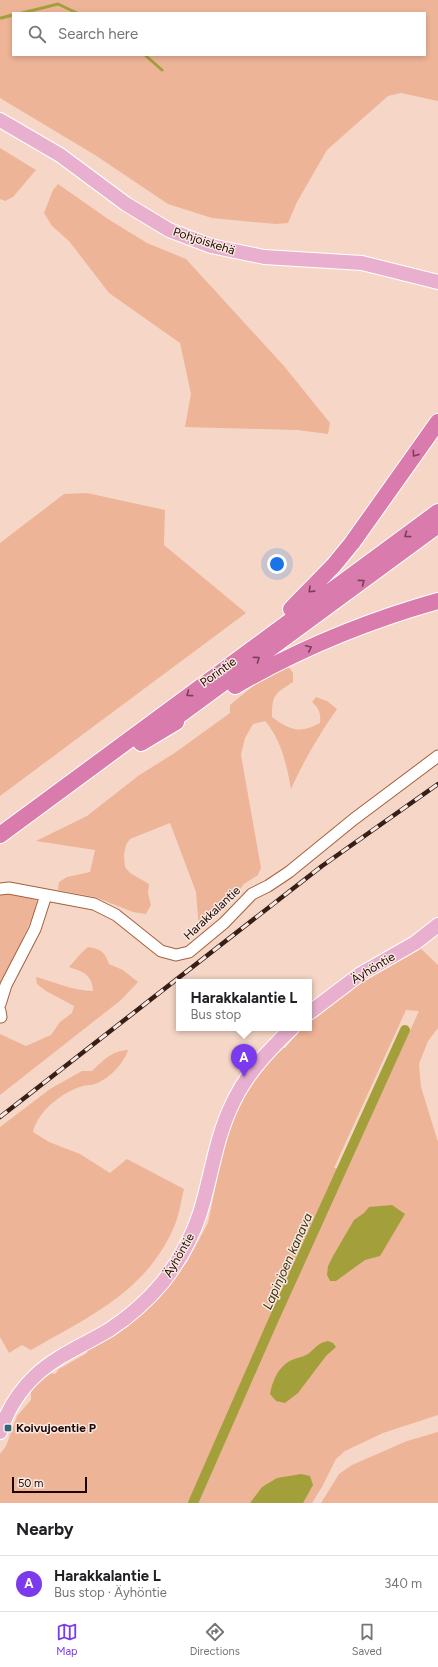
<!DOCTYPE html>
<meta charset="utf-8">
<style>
:root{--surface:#fff;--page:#f6f6f6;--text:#202124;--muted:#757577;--line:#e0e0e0;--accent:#7c3aed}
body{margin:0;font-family:Figtree,sans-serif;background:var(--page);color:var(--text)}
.scale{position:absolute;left:12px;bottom:10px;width:75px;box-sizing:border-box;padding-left:4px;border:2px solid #1e0500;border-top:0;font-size:11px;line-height:14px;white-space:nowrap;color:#1e0500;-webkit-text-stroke:3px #f8e8e0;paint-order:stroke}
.you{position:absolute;left:277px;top:564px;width:14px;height:14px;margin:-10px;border:3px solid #fff;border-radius:50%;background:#1a73e8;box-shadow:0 0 0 6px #1a73e833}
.badge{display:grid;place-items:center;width:26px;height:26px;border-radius:50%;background:var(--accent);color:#fff;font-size:13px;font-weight:700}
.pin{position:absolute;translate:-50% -33px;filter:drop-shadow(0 1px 2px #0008)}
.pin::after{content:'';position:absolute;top:21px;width:14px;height:12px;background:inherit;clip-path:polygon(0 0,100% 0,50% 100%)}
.popup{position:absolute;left:176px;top:979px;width:136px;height:52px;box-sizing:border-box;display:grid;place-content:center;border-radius:0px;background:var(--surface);filter:drop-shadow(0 1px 3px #0005);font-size:13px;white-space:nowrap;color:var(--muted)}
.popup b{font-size:15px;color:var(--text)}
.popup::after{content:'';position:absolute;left:50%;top:100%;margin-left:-8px;border:8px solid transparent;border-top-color:var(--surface)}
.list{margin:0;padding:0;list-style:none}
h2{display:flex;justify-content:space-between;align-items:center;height:52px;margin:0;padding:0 16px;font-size:17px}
h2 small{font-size:13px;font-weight:400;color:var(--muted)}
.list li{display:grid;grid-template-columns:26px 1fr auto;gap:12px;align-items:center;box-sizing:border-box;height:56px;padding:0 16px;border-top:1px solid var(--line)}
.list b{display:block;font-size:15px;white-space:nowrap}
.list p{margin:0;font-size:13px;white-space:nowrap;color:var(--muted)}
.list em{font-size:13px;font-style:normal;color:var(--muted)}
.icon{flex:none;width:22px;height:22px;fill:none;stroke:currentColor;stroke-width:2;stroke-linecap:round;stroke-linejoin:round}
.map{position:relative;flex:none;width:438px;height:1503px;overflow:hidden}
.search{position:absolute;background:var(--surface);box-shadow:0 2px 6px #0003;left:12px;right:12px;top:12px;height:44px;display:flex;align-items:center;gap:10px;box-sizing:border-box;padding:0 14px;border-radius:0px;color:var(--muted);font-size:15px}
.sheet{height:108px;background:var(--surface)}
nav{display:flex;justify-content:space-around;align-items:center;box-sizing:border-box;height:56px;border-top:1px solid var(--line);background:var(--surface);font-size:11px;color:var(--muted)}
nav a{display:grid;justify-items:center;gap:2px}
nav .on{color:var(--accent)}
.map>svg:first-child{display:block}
.green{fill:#eeb497;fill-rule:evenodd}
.water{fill:#a3a03c}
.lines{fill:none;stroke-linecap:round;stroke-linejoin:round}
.stream{stroke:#a3a03c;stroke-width:3}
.canal{stroke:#a3a03c;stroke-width:10}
.minor-casing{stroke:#a6603c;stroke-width:13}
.major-casing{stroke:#fff;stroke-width:16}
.highway-casing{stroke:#fff;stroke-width:18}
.minor{stroke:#fff;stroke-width:11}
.major{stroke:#e8b0ce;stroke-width:14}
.highway{stroke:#d97bad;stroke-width:16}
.rail-casing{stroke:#371e17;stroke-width:4.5}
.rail{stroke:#f8e8e0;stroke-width:3;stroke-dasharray:9;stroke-linecap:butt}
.oneway{stroke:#7c4056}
.poi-dot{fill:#2b677e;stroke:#f8e8e0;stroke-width:1.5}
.labels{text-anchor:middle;stroke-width:3;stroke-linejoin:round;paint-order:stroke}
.street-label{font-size:12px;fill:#1e0500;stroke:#f8e8e0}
.poi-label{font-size:12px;font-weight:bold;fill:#1e0500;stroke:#f8e8e0;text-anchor:start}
.water-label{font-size:13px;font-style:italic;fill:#363409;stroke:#f8e8e0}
</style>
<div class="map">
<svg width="438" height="1503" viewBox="0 0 438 1503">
<rect width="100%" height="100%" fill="#f6d7c7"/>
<path class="green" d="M0,0H438V101L401,93L388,96L327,150L297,202L288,223L276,224L212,218L168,204L95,155L0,98ZM13,13H425V55H13Z
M0,148L36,170L13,197L5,201L0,199Z
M58,184L108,219L147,243L186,259L284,366L330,423L328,434L297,430L185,427L191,394L180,343L109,293L69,241L52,226L44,213L53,190Z
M87,493L165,510L164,545L246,613L0,796V543L64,494Z
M285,662L293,673V682C275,694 272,694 272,717C289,730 300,734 320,723C321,714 319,708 312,702L316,697L327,701L337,709C319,735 304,760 291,789C287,766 281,739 265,721L253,724L245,738L241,755L261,868L258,875L244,884L231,901L199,930L196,892L170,823L130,839L126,845L124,855L125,867L130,873L149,884L148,893L151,905L146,914L133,912L95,897L58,890L59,882L67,877L90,872L95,850L36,841L87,816L138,776L176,752L230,713V705L280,664Z
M0,893L32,897L39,903L0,988Z
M415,943L438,965V1028L428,1041L419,1064L421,1087L438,1142V1415L383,1433L345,1451L336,1459L322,1487L312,1503H0V1454L6,1446L17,1416L31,1400V1392L40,1380L50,1373L55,1374L59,1369L87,1353L88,1348L175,1277L187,1262L208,1223L226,1135L244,1093L276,1048H285L302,1028H309V1021L326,1004ZM406,1010L419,1011L347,1169L334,1168Z
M88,947C101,949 105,952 109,964L123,970L138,982L121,1000L0,1095V1034L26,1046L51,1035L60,1022L72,1013L74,1006L46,991L37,984L36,977C55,982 74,991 93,991C92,974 83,972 69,967C76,960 80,953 88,947Z
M128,1050C124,1064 107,1081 92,1085C89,1085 86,1085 83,1086C62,1092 38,1111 33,1132L49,1142L80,1154L110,1173L127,1159L184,1189C181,1201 179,1216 174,1227C146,1292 88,1317 31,1350L22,1345L9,1353L0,1337V1127L50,1089L82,1071H92C104,1060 111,1051 128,1050Z
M438,1432V1503H321L339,1474L352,1465L407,1441Z"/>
<path class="water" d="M392,1205L405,1214L380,1256L365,1260L336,1281H330L327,1275L328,1266L333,1256L354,1220L364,1213L369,1207Z
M328,1341L333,1343L336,1347L326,1356L298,1393L285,1403L276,1401L270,1394C272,1383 277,1369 288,1362C294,1358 301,1358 308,1354C316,1348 317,1343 328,1341Z
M301,1474L310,1476L313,1485L303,1503H250L262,1487L277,1478Z"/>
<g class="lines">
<path class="stream" d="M22,13L58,4L77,13
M1,18L13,15
M145,55L162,70"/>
<path class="canal" d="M193,1503L273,1321L405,1030"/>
<g class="minor-casing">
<path id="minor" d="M0,889L9,888L94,904L116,915L161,951L176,955L189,952L224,923L252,894L268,886L289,872L354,819L438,756
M0,1004L6,985L35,929L46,895
M0,1011L1,1017"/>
</g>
<g class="major-casing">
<path id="major" d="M0,120L60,155L126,204L169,230L211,246L264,257L362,263L438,282
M309,1013L359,975L415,943L438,925
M0,1432C7,1411 18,1392 35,1376C56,1356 84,1345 109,1330C129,1317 148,1300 163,1282C179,1261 192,1238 200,1213C211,1178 215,1142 230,1109C244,1076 267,1052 292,1028"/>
</g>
<g class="highway-casing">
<path id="highway" d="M291,609L334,565L352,543L438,422
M235,686C299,649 367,621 438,601
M166,725L438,525
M141,743L176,722
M0,835L438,512"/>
</g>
<use href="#minor" class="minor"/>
<use href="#major" class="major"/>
<use href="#highway" class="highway"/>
<g class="rail-casing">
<path id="rail" d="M0,1117L322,866L438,784"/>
</g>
<use href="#rail" class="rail"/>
</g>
<defs><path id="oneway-chevron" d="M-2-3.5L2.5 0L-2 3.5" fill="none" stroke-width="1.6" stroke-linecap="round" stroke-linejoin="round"/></defs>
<g class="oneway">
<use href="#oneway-chevron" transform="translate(415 454) rotate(126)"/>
<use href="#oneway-chevron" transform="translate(407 535) rotate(144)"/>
<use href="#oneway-chevron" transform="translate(362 582) rotate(-37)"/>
<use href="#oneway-chevron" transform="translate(311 590) rotate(136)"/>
<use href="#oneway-chevron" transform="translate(309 648) rotate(-25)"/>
<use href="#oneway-chevron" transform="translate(257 659) rotate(-36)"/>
<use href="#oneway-chevron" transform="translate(189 694) rotate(143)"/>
</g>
<rect class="poi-dot" x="4" y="1424" width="8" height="8" rx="2"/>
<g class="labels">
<g class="street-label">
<text transform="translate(204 241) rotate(18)" y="4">Pohjoiskehä</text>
<text transform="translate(218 672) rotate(-36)" y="4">Porintie</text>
<text transform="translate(212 913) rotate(-43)" y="4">Harakkalantie</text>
<text transform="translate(373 968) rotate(-31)" y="4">Äyhöntie</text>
<text transform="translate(179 1255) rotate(-60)" y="4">Äyhöntie</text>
</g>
<g class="poi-label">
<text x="16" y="1432">Koivujoentie P</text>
</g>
<g class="water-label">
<text transform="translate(287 1261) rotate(-66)" y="5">Lapinjoen kanava</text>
</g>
</g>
</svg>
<div class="scale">50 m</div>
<div class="you"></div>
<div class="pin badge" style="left:244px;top:1077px">A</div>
<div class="popup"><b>Harakkalantie L</b>Bus stop</div>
<div class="search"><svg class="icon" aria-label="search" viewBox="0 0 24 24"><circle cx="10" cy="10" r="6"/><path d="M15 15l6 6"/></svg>Search here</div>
</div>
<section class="sheet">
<h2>Nearby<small></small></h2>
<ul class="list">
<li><span class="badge">A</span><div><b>Harakkalantie L</b><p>Bus stop · Äyhöntie</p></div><em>340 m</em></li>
</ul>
</section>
<nav>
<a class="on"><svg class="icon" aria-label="map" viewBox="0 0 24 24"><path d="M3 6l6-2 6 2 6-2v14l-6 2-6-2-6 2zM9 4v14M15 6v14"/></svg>Map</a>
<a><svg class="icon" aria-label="directions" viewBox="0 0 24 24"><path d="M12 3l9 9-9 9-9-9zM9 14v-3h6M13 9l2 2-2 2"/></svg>Directions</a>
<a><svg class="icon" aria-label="saved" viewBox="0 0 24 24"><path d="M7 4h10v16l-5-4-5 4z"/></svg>Saved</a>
</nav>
